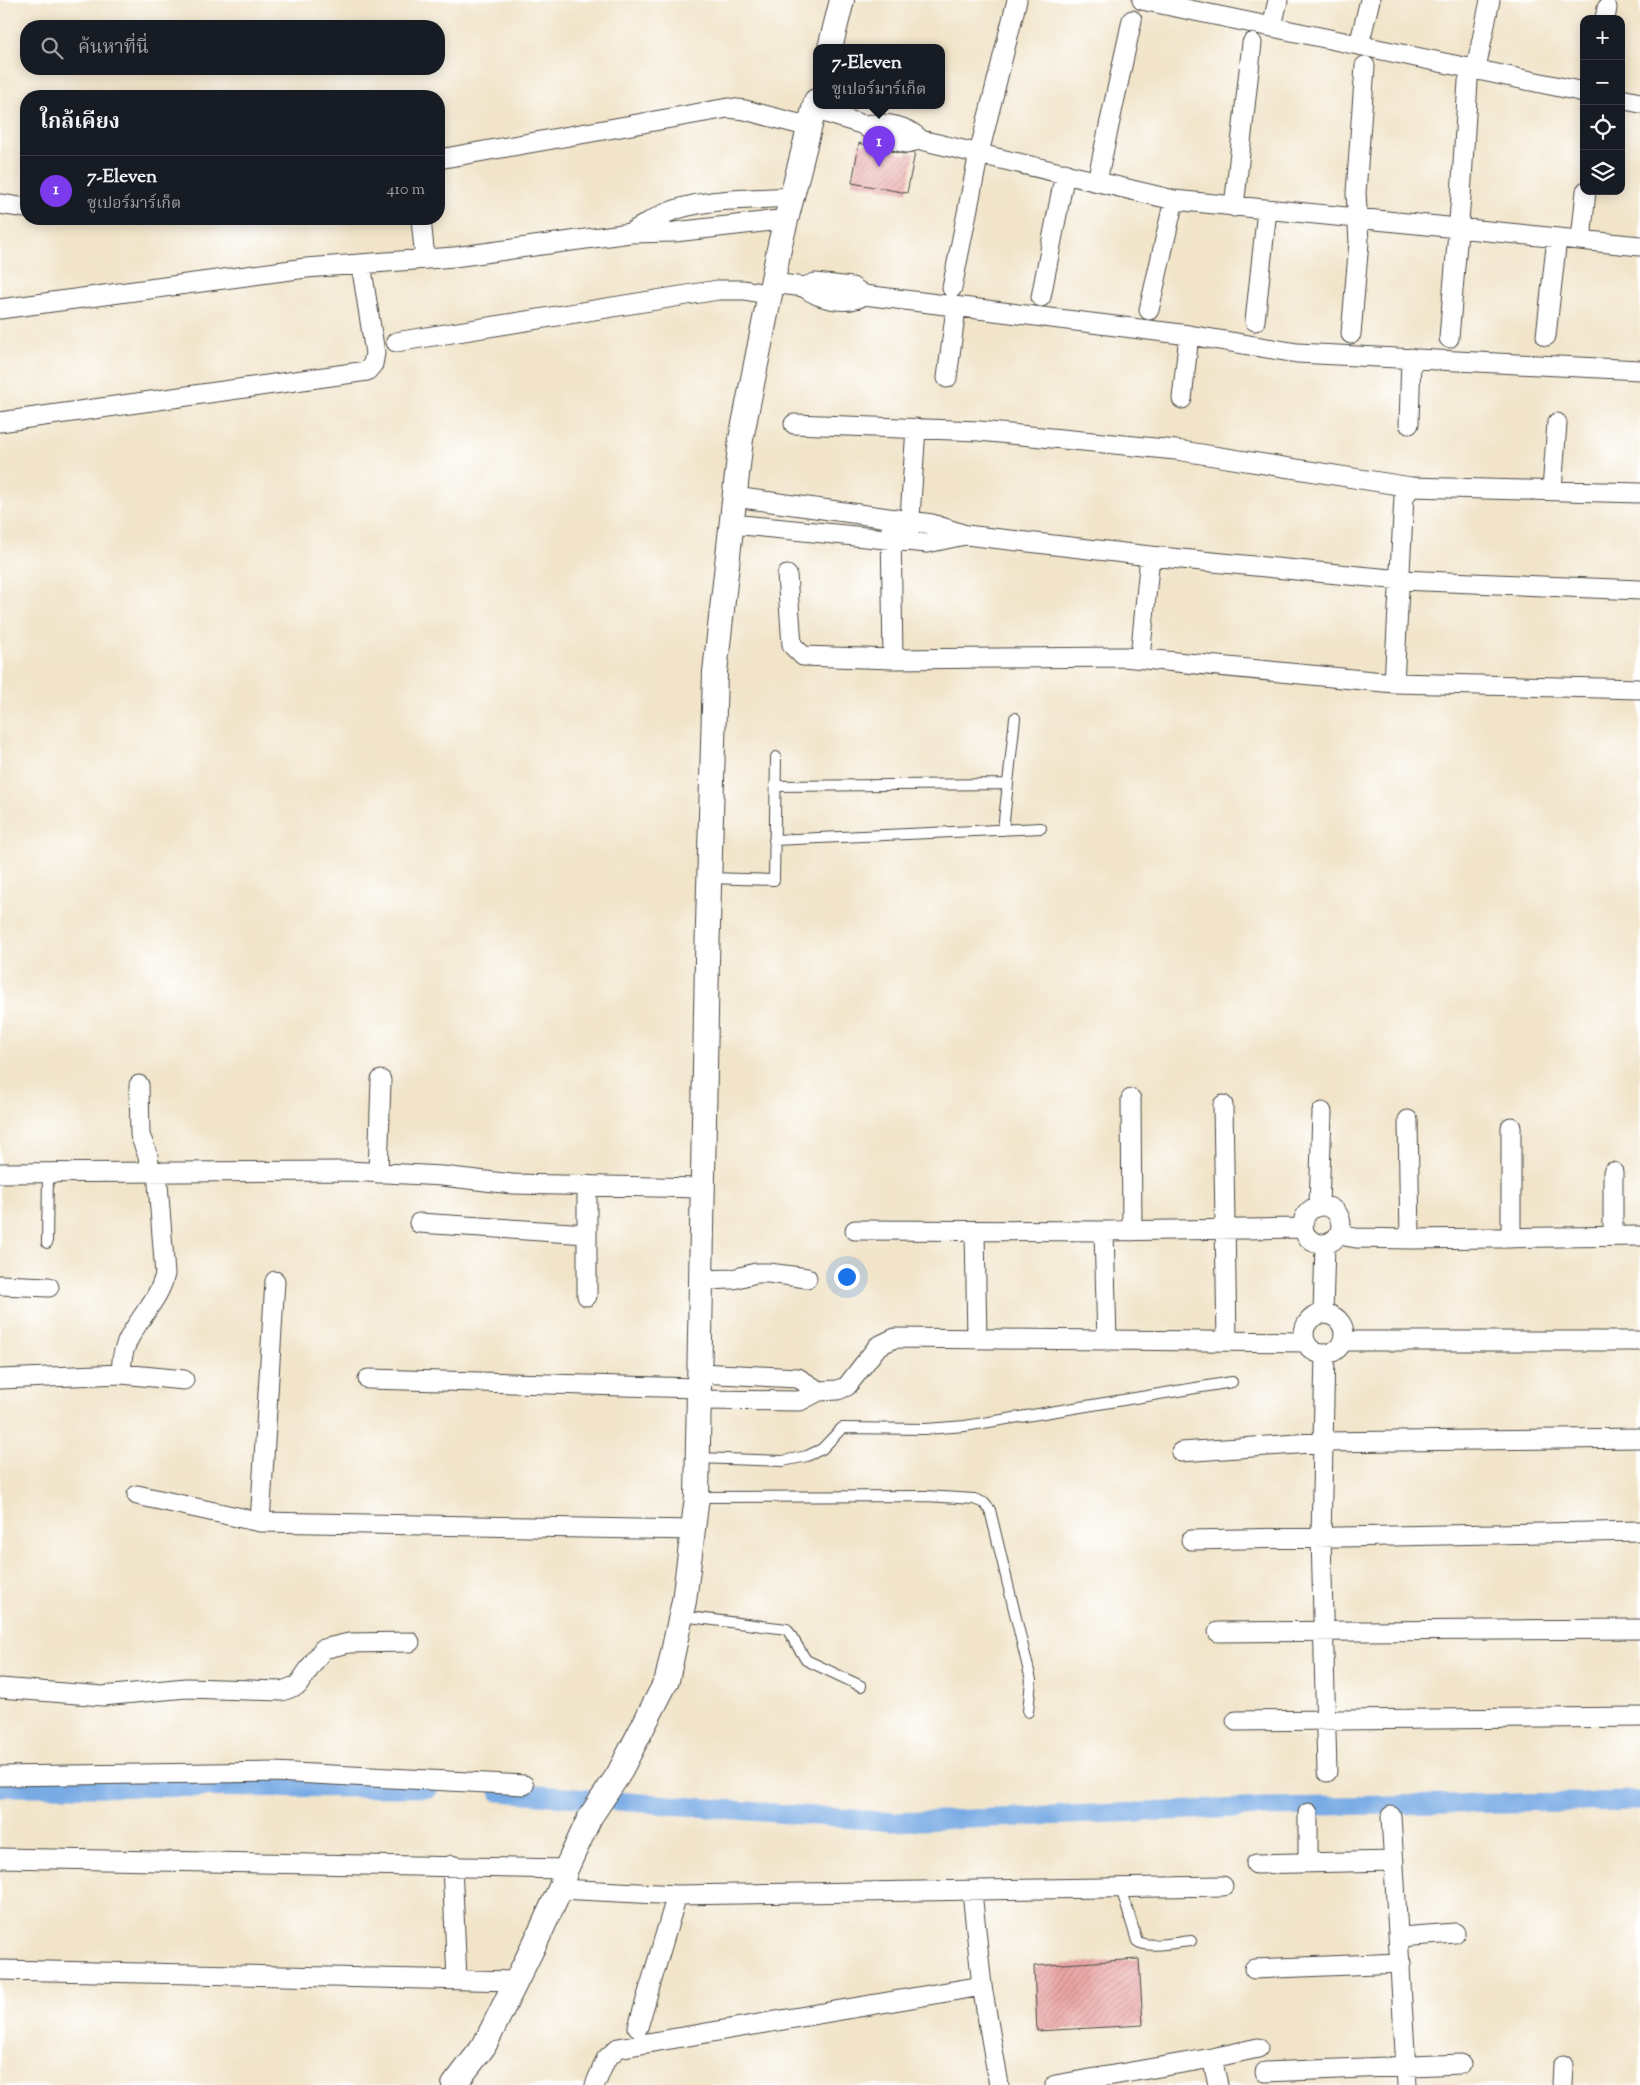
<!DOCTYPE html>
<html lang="th">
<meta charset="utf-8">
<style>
:root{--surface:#171b24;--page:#242831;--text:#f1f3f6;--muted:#9ea1a6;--line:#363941;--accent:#7c3aed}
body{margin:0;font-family:"Sorts Mill Goudy","Noto Serif Thai",serif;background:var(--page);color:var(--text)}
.controls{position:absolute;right:15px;top:15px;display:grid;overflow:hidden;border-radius:10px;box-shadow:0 2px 12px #0003}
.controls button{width:45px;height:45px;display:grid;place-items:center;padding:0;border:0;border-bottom:1px solid var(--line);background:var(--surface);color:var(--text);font:25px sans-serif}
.you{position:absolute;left:846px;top:1276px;width:18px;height:18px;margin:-12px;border:4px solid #fff;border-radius:50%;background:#1a73e8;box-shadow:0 0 0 8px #1a73e833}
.badge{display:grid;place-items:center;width:32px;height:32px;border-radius:50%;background:var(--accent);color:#fff;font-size:16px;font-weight:700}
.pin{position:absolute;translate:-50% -41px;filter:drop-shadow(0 1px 2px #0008)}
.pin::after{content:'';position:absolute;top:26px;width:18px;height:15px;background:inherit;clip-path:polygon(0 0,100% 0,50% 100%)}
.popup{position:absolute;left:813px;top:44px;width:132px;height:65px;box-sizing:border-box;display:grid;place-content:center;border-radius:10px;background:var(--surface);filter:drop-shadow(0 1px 4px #0005);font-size:16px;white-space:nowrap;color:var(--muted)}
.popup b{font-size:19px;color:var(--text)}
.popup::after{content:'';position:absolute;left:50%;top:100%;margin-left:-10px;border:10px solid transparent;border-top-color:var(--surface)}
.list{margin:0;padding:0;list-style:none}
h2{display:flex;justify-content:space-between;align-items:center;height:65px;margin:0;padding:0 20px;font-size:21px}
h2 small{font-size:16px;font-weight:400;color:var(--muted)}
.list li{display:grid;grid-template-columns:32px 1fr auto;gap:15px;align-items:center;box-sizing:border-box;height:70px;padding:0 20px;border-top:1px solid var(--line)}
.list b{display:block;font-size:19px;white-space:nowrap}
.list p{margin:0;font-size:16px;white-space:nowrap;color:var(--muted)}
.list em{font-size:16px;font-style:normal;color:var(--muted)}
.icon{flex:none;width:28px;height:28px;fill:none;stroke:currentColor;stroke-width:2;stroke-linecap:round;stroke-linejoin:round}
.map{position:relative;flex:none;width:1640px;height:2085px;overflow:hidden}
.search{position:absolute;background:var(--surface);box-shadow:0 2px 12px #0003;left:20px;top:20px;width:425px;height:55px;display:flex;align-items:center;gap:12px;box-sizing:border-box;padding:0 18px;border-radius:20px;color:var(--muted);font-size:19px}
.panel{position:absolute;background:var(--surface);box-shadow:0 2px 12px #0003;left:20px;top:90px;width:425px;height:135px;border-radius:20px}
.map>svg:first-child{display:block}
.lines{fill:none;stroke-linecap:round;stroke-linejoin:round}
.canal{stroke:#78aae4;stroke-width:19}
.building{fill:url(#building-hatch)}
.service-casing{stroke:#494743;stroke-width:12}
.minor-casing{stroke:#494743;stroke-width:21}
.tertiary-casing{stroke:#494743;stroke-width:26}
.service{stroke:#fff;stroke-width:10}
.minor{stroke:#fff;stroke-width:19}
.tertiary{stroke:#fff;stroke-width:24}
</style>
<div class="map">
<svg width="1640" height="2085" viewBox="0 0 1640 2085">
<defs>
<pattern id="building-hatch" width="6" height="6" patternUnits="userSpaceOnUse" patternTransform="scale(1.25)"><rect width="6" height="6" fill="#eca6a5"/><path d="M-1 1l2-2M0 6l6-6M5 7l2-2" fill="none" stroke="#bf8787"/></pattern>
</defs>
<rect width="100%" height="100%" fill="#fff"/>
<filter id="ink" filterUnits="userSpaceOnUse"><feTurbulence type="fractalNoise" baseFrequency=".02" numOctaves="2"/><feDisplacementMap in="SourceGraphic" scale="10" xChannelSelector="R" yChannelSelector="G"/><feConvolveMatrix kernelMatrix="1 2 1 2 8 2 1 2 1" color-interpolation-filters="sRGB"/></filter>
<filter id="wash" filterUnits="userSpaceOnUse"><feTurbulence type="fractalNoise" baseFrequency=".0096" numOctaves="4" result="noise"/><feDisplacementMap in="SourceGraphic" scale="20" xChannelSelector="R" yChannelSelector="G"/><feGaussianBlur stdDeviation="1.12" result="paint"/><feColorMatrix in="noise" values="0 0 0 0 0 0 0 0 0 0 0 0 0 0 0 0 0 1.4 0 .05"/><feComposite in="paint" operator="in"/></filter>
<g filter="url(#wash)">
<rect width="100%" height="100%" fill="#f1e4c9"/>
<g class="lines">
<path class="canal" d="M0,1787L429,1788
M499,1792L894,1822L1265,1807L1640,1801"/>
</g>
<g id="blocks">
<path class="building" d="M859,143L903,154L915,153L907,193L852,183Z
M1139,1959L1143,2025L1037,2031L1034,1966Z"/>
</g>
</g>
<g filter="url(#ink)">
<use href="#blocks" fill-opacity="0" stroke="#494743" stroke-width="1"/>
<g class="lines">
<g class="service-casing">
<path id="service" d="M775,786L1008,784
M1003,830L1015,718
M774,840L1041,828
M709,878L774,880L776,757
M47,1243L48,1172
M697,1458L783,1461L807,1456L822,1449L842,1428L926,1429L965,1426L1232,1382
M697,1497L926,1496L974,1499L984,1503L990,1510L1031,1680L1028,1712
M681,1616L787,1629L806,1660L861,1686
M1121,1888L1137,1941C1146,1949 1178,1942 1191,1941"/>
</g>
<g class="minor-casing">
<path id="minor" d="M1142,0L1584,92
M1605,19L1607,8
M1272,27L1278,0
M1359,45L1370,0
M1476,69L1490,0
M1621,99L1640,103
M814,109L864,125L877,136L906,143L921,140L1174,200L1640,246
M864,125C885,122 906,125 921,140
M439,159L728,108L745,110L810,127
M1097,181L1132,20
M0,204L26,208
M1234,207L1252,43
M421,219L425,259
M633,231C643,226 653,219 664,214C703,197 750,200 792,197
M1581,240L1586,191
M773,283L804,287L815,283L852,287L864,295L1189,335L1297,353L1640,370
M804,287C819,299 848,306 864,295
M952,288L979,153L1017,0
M1041,297L1065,173
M0,309L306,268L454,257L630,233L675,232L788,219
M1149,310L1174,200
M1255,321L1267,210
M1351,334L1359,242L1356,193L1365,66
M1546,336L1557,238
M1449,338L1461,196L1468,81
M396,342L718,290H744L772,295
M947,378L956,308
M1182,399L1189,335
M0,422L367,371L373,364L375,353L361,264
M794,424L979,431L1176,450L1411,487
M1409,424L1411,358
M1552,490L1557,423
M735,497L932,524L966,535L1150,556L1401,580L1640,590
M732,524L927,543L965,535
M891,528L893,659
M909,532L916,428
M787,575L792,645L803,656L893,659L1124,657L1394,683L1640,689
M1140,658L1150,556
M1394,683L1404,497L1411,487L1640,493
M139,1085L140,1135L148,1156L150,1171
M1131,1099L1132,1231
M1223,1105L1227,1341
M1408,1120L1410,1239
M0,1173L348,1171L442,1176L512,1184L702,1188
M378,1173L381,1080
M1303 1225a19 19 0 1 1 38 0a19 19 0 1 1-38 0Z
M1319,1206L1322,1112
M419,1223L587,1234
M855,1230L1104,1231L1303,1228
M975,1231L977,1339
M1104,1231L1107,1341
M1339,1235L1356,1238L1410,1239L1640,1236
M1613,1236V1172
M1511,1238V1127
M701,1280L733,1279L756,1273H769L807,1278
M0,1285L49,1287
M587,1296V1185
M1323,1314L1325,1244
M1304 1334a20 20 0 1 1 40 0a20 20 0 1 1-40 0Z
M1343,1341H1640
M1325,1354L1321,1537L1327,1772
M699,1373L798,1378L819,1391
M122,1374L184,1380
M0,1379L122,1374C117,1333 157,1310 165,1274L157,1171
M368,1379L698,1388
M698,1400L800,1401L819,1391L838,1390L847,1386L878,1346L895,1338L1306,1342
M1181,1452L1325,1442L1640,1438
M137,1495L260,1522L693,1530
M260,1522L275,1281
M1191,1540L1640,1531
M1218,1632L1640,1629
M0,1688L103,1696L186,1688L282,1691L298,1685L323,1649L349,1643L410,1642
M1236,1721L1640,1717
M0,1776L274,1772L524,1785
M1391,1816L1407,2085
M0,1858L566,1869
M1308,1863V1813
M1256,1864L1394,1861
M452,1865L457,1980
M560,1889L677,1895L1223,1886
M972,1892L982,1986L999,2085
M1400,1937L1455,1933
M1254,1969L1401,1963
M0,1970L517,1981
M638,2027L677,1895
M1212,2058L1218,2085
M1265,2072L1461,2064
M595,2085L606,2059L618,2048L982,1986
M1055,2085L1212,2058L1258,2048
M1562,2085L1563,2065"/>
</g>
<g class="tertiary-casing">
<path id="tertiary" d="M830,48L842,0
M454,2085L484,2046L539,1935L560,1889L566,1869L590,1817L618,1775L667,1680L684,1601L697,1497L707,960L715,672L741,439L780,244L816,101"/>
</g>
<use href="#service" class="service"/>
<use href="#minor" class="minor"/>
<use href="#tertiary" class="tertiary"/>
</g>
</g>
</svg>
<div class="controls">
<button>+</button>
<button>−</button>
<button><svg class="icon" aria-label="locate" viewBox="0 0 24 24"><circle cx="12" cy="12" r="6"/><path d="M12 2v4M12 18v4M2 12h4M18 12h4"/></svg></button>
<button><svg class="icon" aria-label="layers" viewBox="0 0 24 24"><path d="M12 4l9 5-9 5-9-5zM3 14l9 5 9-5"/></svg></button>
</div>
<div class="you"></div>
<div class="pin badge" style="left:879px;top:167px">1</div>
<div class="popup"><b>7-Eleven</b>ซูเปอร์มาร์เก็ต</div>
<div class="search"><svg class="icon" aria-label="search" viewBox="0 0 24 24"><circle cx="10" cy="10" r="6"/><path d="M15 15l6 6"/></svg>ค้นหาที่นี่</div>
<section class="panel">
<h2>ใกล้เคียง<small></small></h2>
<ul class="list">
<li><span class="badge">1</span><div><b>7-Eleven</b><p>ซูเปอร์มาร์เก็ต</p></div><em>410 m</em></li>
</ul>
</section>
</div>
